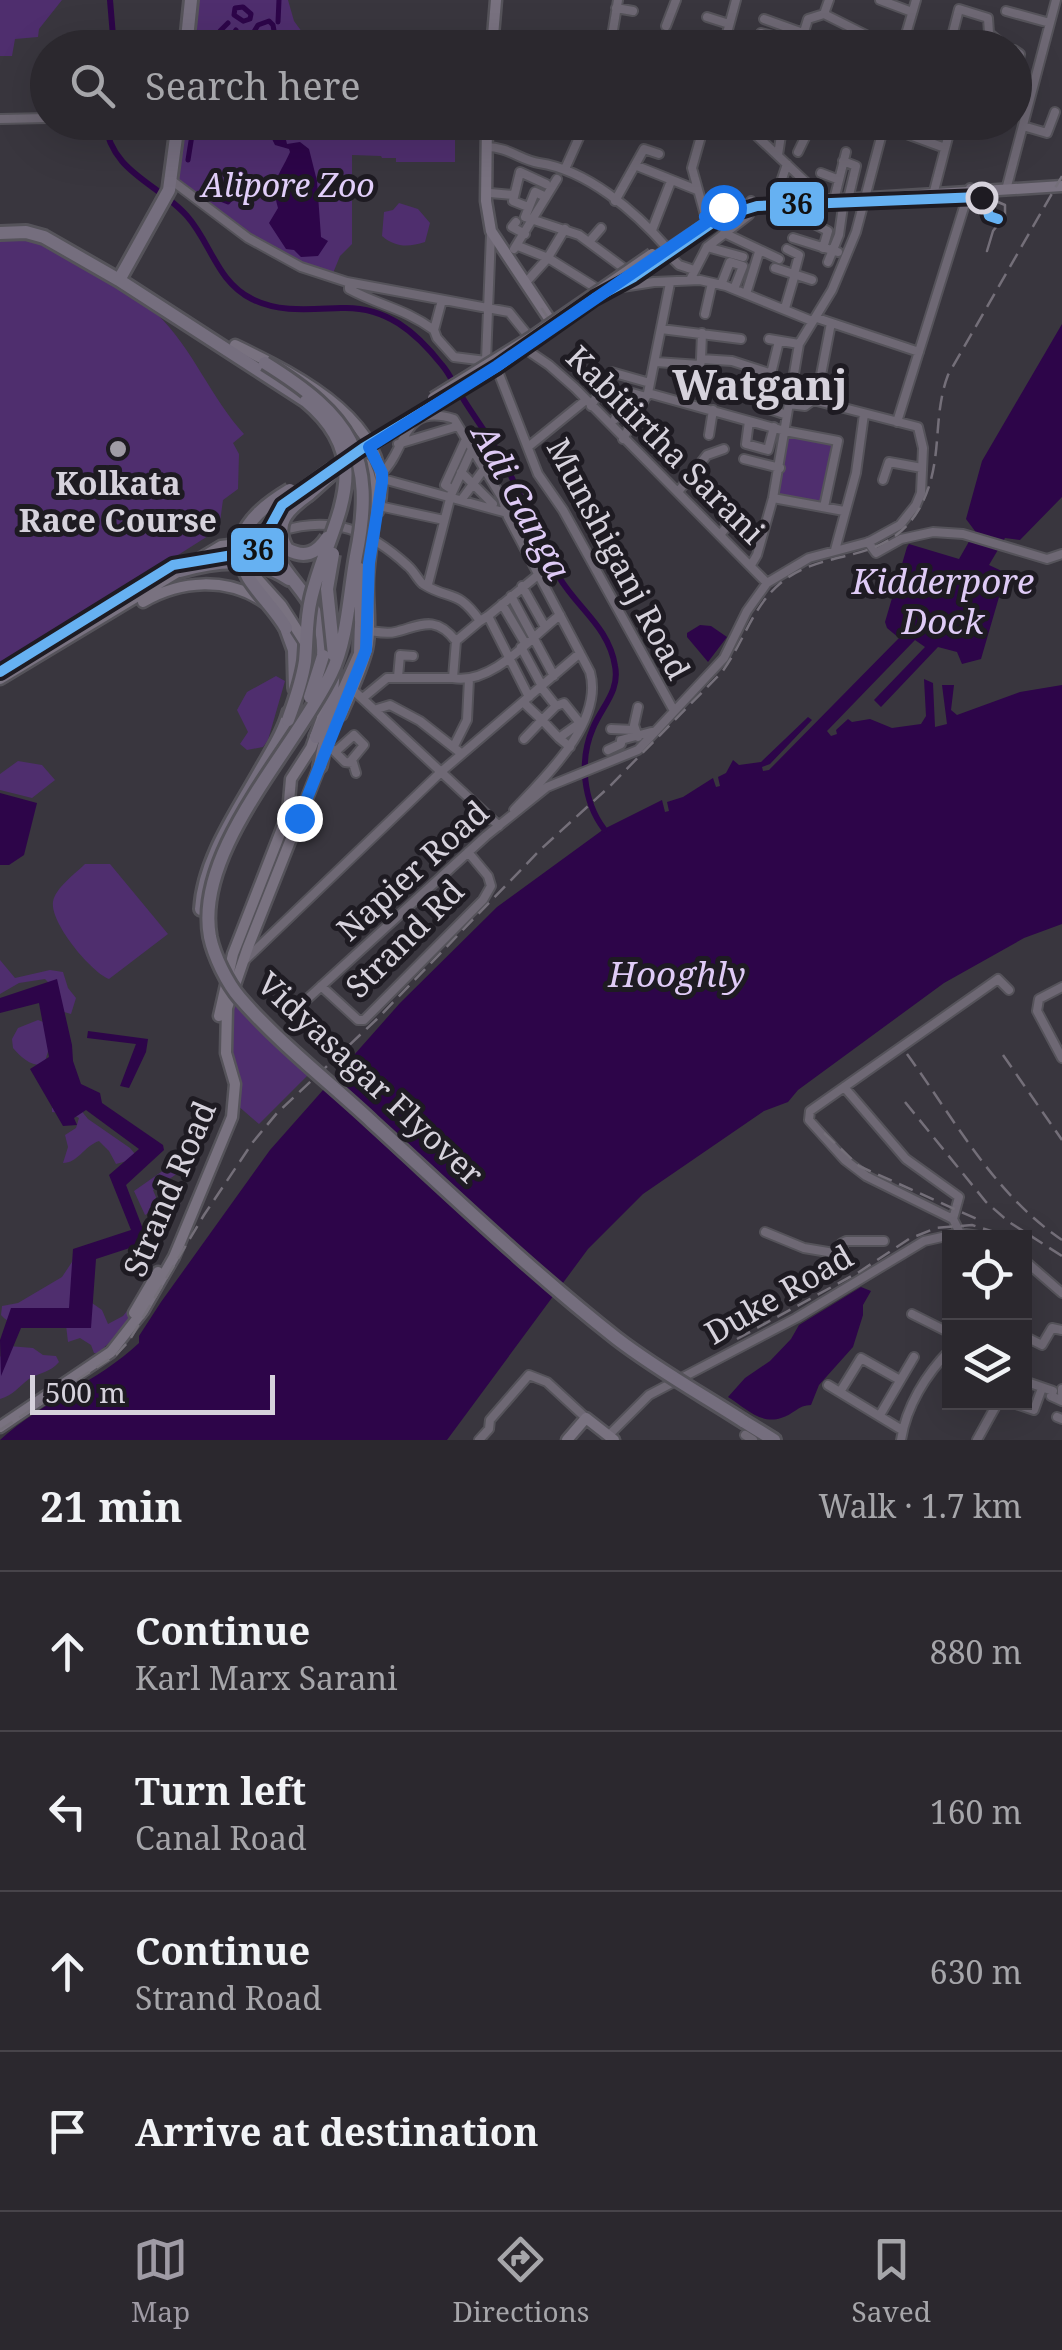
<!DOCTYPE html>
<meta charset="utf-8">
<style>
:root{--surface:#2b282e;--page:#37343a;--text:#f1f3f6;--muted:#a6a6aa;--line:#47444a;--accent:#9f9ba5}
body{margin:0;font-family:"Noto Serif",serif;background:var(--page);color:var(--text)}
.controls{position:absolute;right:30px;bottom:30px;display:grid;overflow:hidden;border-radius:0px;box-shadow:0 10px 40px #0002}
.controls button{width:90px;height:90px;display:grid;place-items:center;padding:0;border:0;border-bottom:2px solid var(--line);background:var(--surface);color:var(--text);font:50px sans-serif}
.scale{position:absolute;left:30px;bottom:25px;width:245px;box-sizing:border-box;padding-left:10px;border:5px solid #d6d2dc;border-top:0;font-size:28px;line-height:35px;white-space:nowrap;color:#d6d2dc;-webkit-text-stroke:8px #1e1b22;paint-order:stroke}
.stop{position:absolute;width:30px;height:30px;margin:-22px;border:8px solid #1a73e8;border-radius:50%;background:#fff}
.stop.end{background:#1a73e8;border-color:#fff;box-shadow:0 2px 10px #0008}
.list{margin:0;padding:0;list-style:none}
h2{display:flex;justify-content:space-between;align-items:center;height:130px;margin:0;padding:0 40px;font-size:42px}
h2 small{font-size:32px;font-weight:400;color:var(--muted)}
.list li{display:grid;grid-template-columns:65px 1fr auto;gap:30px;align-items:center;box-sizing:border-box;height:160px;padding:0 40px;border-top:2px solid var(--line)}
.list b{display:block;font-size:38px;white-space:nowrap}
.list p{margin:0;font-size:32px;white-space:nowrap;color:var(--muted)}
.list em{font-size:32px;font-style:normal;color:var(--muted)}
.icon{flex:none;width:55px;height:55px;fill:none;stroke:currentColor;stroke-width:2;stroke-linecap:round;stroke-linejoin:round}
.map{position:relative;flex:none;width:1062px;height:1440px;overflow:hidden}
.search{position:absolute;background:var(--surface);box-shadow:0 10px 40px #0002;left:30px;right:30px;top:30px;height:110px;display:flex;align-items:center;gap:25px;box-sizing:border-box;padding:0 35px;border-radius:55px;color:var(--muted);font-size:38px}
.sheet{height:770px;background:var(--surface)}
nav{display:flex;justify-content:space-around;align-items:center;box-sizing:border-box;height:140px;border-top:2px solid var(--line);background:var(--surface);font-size:28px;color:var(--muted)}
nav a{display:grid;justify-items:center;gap:5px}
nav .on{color:var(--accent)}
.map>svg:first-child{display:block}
.green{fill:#4f2e6e}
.water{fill:#2d0549}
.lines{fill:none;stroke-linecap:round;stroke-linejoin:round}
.canal{stroke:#2d0549;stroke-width:5}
.river{stroke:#2d0549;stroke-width:6}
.minor-casing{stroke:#55535a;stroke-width:12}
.major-casing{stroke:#55535a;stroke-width:15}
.highway-casing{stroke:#55535a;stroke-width:18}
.minor{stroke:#6e6874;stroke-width:8}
.major{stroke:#797280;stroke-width:10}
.highway{stroke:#756e7e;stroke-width:12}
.tram{stroke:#746f79;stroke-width:2.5}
.rail{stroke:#746f79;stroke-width:2.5;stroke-dasharray:15 8;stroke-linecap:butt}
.major-bridge-casing{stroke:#55535a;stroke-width:15;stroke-linecap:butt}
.highway-bridge-casing{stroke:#55535a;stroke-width:18;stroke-linecap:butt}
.major-bridge{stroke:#797280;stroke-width:10}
.highway-bridge{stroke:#756e7e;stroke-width:12}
.tram-1-casing{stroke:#1e1b22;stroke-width:18}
.tram-1{stroke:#66b1f2;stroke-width:10}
.route{stroke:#1a73e8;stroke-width:12}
.stop-dot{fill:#1e1b22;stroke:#d6d2dc;stroke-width:5}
.poi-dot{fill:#9f9ba5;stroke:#1e1b22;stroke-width:4}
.labels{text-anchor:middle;stroke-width:10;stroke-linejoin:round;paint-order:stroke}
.park-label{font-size:32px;font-style:italic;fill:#e2cffa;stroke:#1e1b22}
.street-label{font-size:32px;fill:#d6d2dc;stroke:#1e1b22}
.poi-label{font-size:32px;font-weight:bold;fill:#d6d2dc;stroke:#1e1b22}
.water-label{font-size:35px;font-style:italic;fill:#dfcbf6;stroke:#1e1b22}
.district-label{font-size:42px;font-weight:bold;fill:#d6d2dc;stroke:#1e1b22}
.line-badge{stroke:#1e1b22;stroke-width:4}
.pale-badge-label{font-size:28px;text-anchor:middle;font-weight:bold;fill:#111}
</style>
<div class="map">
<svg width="1062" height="1440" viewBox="0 0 1062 1440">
<rect width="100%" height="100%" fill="#39363e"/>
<path class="green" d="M0,0H62L39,29L38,37L15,39L12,56H0Z
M196,0H288L294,21L313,47L191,48Z
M182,123H455V162H396V158H382L381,156L352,155V244L340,256L331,278L280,257L176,183Z
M399,203L418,209L430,223L425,242C409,247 396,248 382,236L384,212L393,210Z
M22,235C55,246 133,290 157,314C193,349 211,398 244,434L233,443L239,454L238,489L223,500L219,529L0,668V236Z
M786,433L836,443L823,506L775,496Z
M276,676L285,681L268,740L263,747L247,750L240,744L248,732L237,710L247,692Z
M18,761L42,765L55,780L32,798L0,790V774Z
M85,864H110L168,934L109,979C91,972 50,923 53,902C55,888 76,873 85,864Z
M0,960L15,978L50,970L63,972L68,988L76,998L71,1014L64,1012L51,985L45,979L19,983L0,994Z
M233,1004L308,1075L259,1124L237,1105L227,1018Z
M38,1020L46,1023L49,1048L44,1065C30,1066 22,1058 13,1048L12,1039L18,1028Z
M71,1098L88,1119L130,1148L135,1154L134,1159L116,1164L109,1151L99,1141C84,1146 78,1163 63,1163L68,1147L65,1135L76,1128L79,1118L72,1114L52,1112V1108Z
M174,1163L181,1171L153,1190L160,1207L145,1215L134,1191Z
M76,1256L92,1303L102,1310L108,1324L123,1316L143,1291L146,1296L124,1329L98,1353H94L91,1345L80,1338L68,1342L66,1325C47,1325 13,1331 1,1315L2,1306L18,1303L62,1277Z
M9,1346L33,1348L43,1355L56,1356L59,1362C50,1373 40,1372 29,1379C18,1387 14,1395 0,1399V1357Z"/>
<path class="water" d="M251,123L274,127L276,133L285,136L287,144L300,142L309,149L317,181L321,237L328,241L318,256L301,257L294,250L286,249L269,223L278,208C270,180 279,177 290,152L289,149L275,145L272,139L252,130Z
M1062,324V497L1020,540L1005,538L989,565L1006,573L981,659L962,664L957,652L938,647L881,707L874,700L925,647L915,640L827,731L831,736L837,734L836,730L848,719L852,722L870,719L892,728L921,724L926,716L924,679L933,683L935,727L947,724L942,685H954L951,710L957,715L1020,692L1062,685V924L1024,938L944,983L798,1090L788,1102L764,1111L643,1194L588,1249L447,1440H0C42,1401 98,1382 139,1343V1336L161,1302L270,1150L400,1003L497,907L604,829L662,800L665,812L669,811L667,802L683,797L713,778L716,787L720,786L718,777L726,773L733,760L739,765L761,762L808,717L812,720L770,764L762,767L763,771L769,770L899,638L887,628L885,622L907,547L909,544L959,559L975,531L966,519L982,461Z
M700,625L711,626L727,637L708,662L687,637V633Z
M0,793L37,803L24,855L9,865H0Z
M57,979L72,1045L73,1061L81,1084L100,1093L102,1103L163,1145L164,1150L126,1185L148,1242L96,1259L91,1328H21L1,1376L0,1340L11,1308H69L73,1249L131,1230L109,1175L139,1149L86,1110L74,1118L77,1125L63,1126L30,1069L49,1057L39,1003L0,1013V998Z
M88,1031L148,1039L146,1052L129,1088L120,1086L136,1044L87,1038Z
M861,1287L871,1291L863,1305V1315L853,1347L819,1385L811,1405C798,1405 793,1415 781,1418C761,1425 744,1407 728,1397L745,1378L770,1361L791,1339L799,1325Z"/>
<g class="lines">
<path class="canal" d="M243,21L234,15L235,8L243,7L251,14L250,19L244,21
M278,22L279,0
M228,23L220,31L232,36L236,30
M244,48L258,25L269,21L273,25L277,48
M188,160L192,135
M215,189V197L228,202L233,196"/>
<path class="river" d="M110,0L114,48
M105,122C111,173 158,183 187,216C211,243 217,282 252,299C280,313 310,309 341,308C386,306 416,332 442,365C450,374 455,387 462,397C478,423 497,447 510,474C527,508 540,545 559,577C578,609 609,627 615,666C620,691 602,706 593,728C579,760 583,801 604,829"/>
<g class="minor-casing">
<path id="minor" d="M880,0L912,12
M616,8L633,11
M1006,11L1050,23
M824,14L892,48
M707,17L729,24
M764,19L803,33
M666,26L676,0
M761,33L777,37
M610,48L618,0
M723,48L736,0
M799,48L808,19L824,14L829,0
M902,48L916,0
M949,48L959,9L988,18L989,33L1007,48
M1014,50L1020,54L1014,88
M0,119L48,118
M705,122L692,168L707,222
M742,122L812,188L820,200
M584,125L600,131L603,126
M885,126L945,148
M1023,126L1047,133L1055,112
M486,147C509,147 520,160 539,163C587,170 635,211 667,248
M798,152L811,125L807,122
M778,155L783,122
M843,161L856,166L849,195
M637,166L697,190
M565,169L586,122
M821,173L837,179
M171,180L248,238L301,267L347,282L509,312L530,338
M1007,186L1056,0
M490,193L513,195
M933,195L952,122
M835,196L846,152
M546,197L535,192L525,217L579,235L629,272
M615,201L644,149L659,154
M774,203L787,164
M528,207L513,201L520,172L546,184
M816,213V225L828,231L823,248
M516,222L512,227L525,234
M652,230L671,181
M724,233L779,259
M793,238L838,252
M589,242L601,228
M518,246L548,258L601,291
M707,247L743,257
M514,249L557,179
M787,249L799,255L794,274
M666,252L679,265L694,270
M828,262L839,235L844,199
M775,268L812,280
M529,279L547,259L565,229
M690,280L707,247L749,215L751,201
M349,283V289C380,306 404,308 434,330
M721,285L730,262L743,266L734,289
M616,288L654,282L700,280L726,286L812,321
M746,294L759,252
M442,300L434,330L437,338L454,357L486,361L491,234
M785,308L795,274
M705,314L712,283
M817,318L919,352
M661,329L741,339
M769,339L799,344
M779,341L768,386L790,400
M524,348L549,365L575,388L767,583
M701,359L702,333
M656,362L700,365
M499,374L538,474L563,510L673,709
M821,375L831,323
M698,386L701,359L732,361L769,373
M648,393L785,431L838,441L824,507
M591,406L611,372L650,383
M769,409L787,415
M615,419L632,393L646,397
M749,421L746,444L768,450L774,427
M897,422L970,188
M709,435L713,410
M623,439L648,393L670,283
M398,444L458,426
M528,447L586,400
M744,459L780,468
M461,472L493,504L491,508
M382,473C407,450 401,402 454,419L502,498L508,517L590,672C604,722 545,777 514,810
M383,479L507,513
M883,480L889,462L922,468
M453,490L445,485L466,439
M678,492L707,455L724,449
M773,498L844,511
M462,499L484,469
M379,506L444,520
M281,531C332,515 369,530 408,566C414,571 418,580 423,584C450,601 457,588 480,621L488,616L529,697
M720,535L727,526L725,520
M868,542L876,553L901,539L933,532L963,534L1047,559L1062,554
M835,550L856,473L864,414
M751,565L757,555L773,498L799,344L832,290L856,232L885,122
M428,584L451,495L472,449
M522,586L545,627
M511,596L554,676
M502,604L525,643
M488,616L538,575
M369,631C377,632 387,634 395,632C420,626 435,614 456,641L480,621
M521,647L542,686
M398,677L400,655L413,656
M453,678C493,685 531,637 560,615
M541,687L556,706L564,703L580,723L559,738L570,747
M352,689L499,826
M364,697L387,678H453L456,641
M523,702L542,720L556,706
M638,707L634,725L638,737
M377,709L390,705L420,721L462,754
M611,729L634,730
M524,739L542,720L559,738
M454,746L467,720L469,679
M333,750L345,762L353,763L356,773
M608,750L621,744V740L651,732
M335,752L354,735L364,745L350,762
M245,960L442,771L580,653
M321,986L358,1020H364L483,900L491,886L488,876L468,852
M1062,987L1039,999L1037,1011L1062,1058
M294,1011L486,836L547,787L638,750L724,658L747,611L767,583L809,558L869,542L900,525L916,505L921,493L923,448L918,427L813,400L805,406L789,404
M844,1087L906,1159L959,1197L953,1219
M765,1232L804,1248L840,1254L844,1253L842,1243L846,1241H884
M960,1233L953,1219L866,1176L845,1160L809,1120L810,1111L998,979L1009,990
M1024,1260L1062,1293
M912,1314L950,1333
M1024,1336L1042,1345L1052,1328L1062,1330
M1024,1381L1053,1391L1051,1396L1062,1401
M828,1385L902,1430
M1062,1389V1393
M840,1392L861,1358L900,1380
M1010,1402L1034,1410L1042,1388
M880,1415L914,1357
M1057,1417L1062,1419
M745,1435L753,1440
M608,1436L649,1395L796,1318L924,1241L960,1233L990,1238
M479,1440L489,1429L490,1420L529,1375L547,1382L586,1418
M901,1440C906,1407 926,1374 950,1350
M977,1440L998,1402"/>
</g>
<g class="major-casing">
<path id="major" d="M492,48L496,0
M487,122L486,201L491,231L554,326
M592,301L732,207L1062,186
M235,345C297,375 401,425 378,511
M353,457L541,336
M287,500L330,469
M205,559C219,556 233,557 247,554C272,548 274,514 295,499
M143,602C181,580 227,577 264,602
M0,679L221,546L253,542L264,534
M341,715C350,694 361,672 367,649C372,626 367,603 368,579C370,540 382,501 365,464L357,459
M219,1016L233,954L288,813L291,779L311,748L322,718L320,694
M134,1313L158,1272
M0,1427L111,1352L143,1311L174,1257L232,1117L235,1084L226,1053L227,1008L248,947L321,763
M567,1440L586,1418L614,1440"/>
</g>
<g class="highway-casing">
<path id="highway" d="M186,48L191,0
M0,233L26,232L44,237L119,280L306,401
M119,280L169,190L178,122
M309,494L338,468
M272,530C270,579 327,590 323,656
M180,571C218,560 255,556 289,579
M286,628L294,650L295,688
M316,737L331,705L334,668
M320,766L324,746L343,692L360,654L361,621
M201,909C204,859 237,813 261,770C271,752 284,733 289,713
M743,1421L774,1440"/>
</g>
<use href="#minor" class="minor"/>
<use href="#major" class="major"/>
<use href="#highway" class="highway"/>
<path class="tram" d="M984,196L1005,205V216L998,219
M987,251L993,231L1003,218
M542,309L548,318"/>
<path class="rail" d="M907,1054C955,1120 993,1193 1062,1240
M1003,1055L1062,1140
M905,1102L986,1202L1009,1222L1062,1256
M824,1133L859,1166L979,1220
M737,1339L859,1272L909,1239L936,1228L972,1225L1013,1238
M0,1430L116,1355L129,1341L204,1215L253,1142L277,1113L377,1019L541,849L609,787L722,672C745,641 753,602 787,578C831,548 887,564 919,509C945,463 931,420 948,375L1062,176"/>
<g class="major-bridge-casing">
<path id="major-bridge" d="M433,398L530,338L652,254
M254,575L281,605L306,644"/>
</g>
<g class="highway-bridge-casing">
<path id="highway-bridge" d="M265,363C350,416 377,454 356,556C349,594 348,639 331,674C295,749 194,850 210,937C214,956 227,983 240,998C279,1043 328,1081 372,1122C452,1195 531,1271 616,1338C656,1369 701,1394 743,1421
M309,494C288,509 272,524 287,549C305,559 317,553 327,538
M333,554L327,589L334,655
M360,569L361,621
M286,628C275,609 259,595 248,577C225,536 258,509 290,490
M310,697L323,656
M288,720C295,701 302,681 305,661C307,640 306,619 311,599C328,524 382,464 306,401"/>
</g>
<use href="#major-bridge" class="major-bridge"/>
<use href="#highway-bridge" class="highway-bridge"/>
<g class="tram-1-casing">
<path id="tram-1" d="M0,672L173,565L257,551L282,505L363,448L497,367L595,298L634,277L721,217L757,206L980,197L985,201L989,216L998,219"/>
</g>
<use href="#tram-1" class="tram-1"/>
</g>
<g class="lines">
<path class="route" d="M299,818L366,650L369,563L382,482V473L369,447L497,366L707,222L705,217L723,207"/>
</g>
<circle class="stop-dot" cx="982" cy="198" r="14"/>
<circle class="poi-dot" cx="118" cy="449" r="10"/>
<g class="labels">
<g class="park-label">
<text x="288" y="197">Alipore Zoo</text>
</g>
<g class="street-label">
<text transform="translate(665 445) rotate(45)" y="11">Kabitirtha Sarani</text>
<text transform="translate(618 559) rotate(62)" y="11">Munshiganj Road</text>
<text transform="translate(413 871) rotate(-42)" y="11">Napier Road</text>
<text transform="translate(405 939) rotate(-45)" y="11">Strand Rd</text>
<text transform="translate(370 1079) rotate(43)" y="11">Vidyasagar Flyover</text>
<text transform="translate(170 1189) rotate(-67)" y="11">Strand Road</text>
<text transform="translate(779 1295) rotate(-30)" y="11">Duke Road</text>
</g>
<g class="poi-label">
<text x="118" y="495">Kolkata<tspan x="118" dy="37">Race Course</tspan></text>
</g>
<g class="water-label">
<text transform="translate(521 502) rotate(62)" y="12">Adi Ganga</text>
<text x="943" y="594">Kidderpore<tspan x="943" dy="40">Dock</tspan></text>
<text x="677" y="987">Hooghly</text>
</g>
<g class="district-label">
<text x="760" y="400">Watganj</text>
</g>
</g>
<g class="line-badge">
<rect x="768" y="180" width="58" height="48" rx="10" fill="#66b1f2"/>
<rect x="229" y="526" width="57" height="48" rx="10" fill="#66b1f2"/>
</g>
<g class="pale-badge-label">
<text x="797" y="214">36</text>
<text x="258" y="560">36</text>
</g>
</svg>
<div class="controls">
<button><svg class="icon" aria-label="locate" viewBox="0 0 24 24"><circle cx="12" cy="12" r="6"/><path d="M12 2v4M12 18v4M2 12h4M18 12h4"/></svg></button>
<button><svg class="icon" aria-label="layers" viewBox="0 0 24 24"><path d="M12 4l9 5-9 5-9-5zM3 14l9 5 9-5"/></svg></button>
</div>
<div class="scale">500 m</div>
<div class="stop" style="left:723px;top:207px"></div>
<div class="stop end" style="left:299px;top:818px"></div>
<div class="search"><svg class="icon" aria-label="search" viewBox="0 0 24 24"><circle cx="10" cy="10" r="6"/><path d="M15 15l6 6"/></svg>Search here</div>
</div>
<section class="sheet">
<h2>21 min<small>Walk · 1.7 km</small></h2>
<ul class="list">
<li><svg class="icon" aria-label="ahead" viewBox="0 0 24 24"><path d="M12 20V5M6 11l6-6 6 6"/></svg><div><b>Continue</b><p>Karl Marx Sarani</p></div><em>880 m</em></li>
<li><svg class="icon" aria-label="left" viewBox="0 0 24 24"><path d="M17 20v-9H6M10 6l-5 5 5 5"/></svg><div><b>Turn left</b><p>Canal Road</p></div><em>160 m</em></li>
<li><svg class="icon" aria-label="ahead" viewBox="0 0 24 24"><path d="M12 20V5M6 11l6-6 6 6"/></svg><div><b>Continue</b><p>Strand Road</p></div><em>630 m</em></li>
<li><svg class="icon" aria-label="arrive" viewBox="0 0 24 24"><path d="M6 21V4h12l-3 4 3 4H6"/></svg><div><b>Arrive at destination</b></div></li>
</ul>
</section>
<nav>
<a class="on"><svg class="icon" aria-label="map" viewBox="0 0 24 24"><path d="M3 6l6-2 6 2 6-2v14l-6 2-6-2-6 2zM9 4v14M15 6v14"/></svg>Map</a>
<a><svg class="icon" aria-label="directions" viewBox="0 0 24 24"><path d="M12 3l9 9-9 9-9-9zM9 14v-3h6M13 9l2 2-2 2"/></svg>Directions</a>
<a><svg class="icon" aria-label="saved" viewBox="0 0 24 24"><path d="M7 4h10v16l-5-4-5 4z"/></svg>Saved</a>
</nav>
